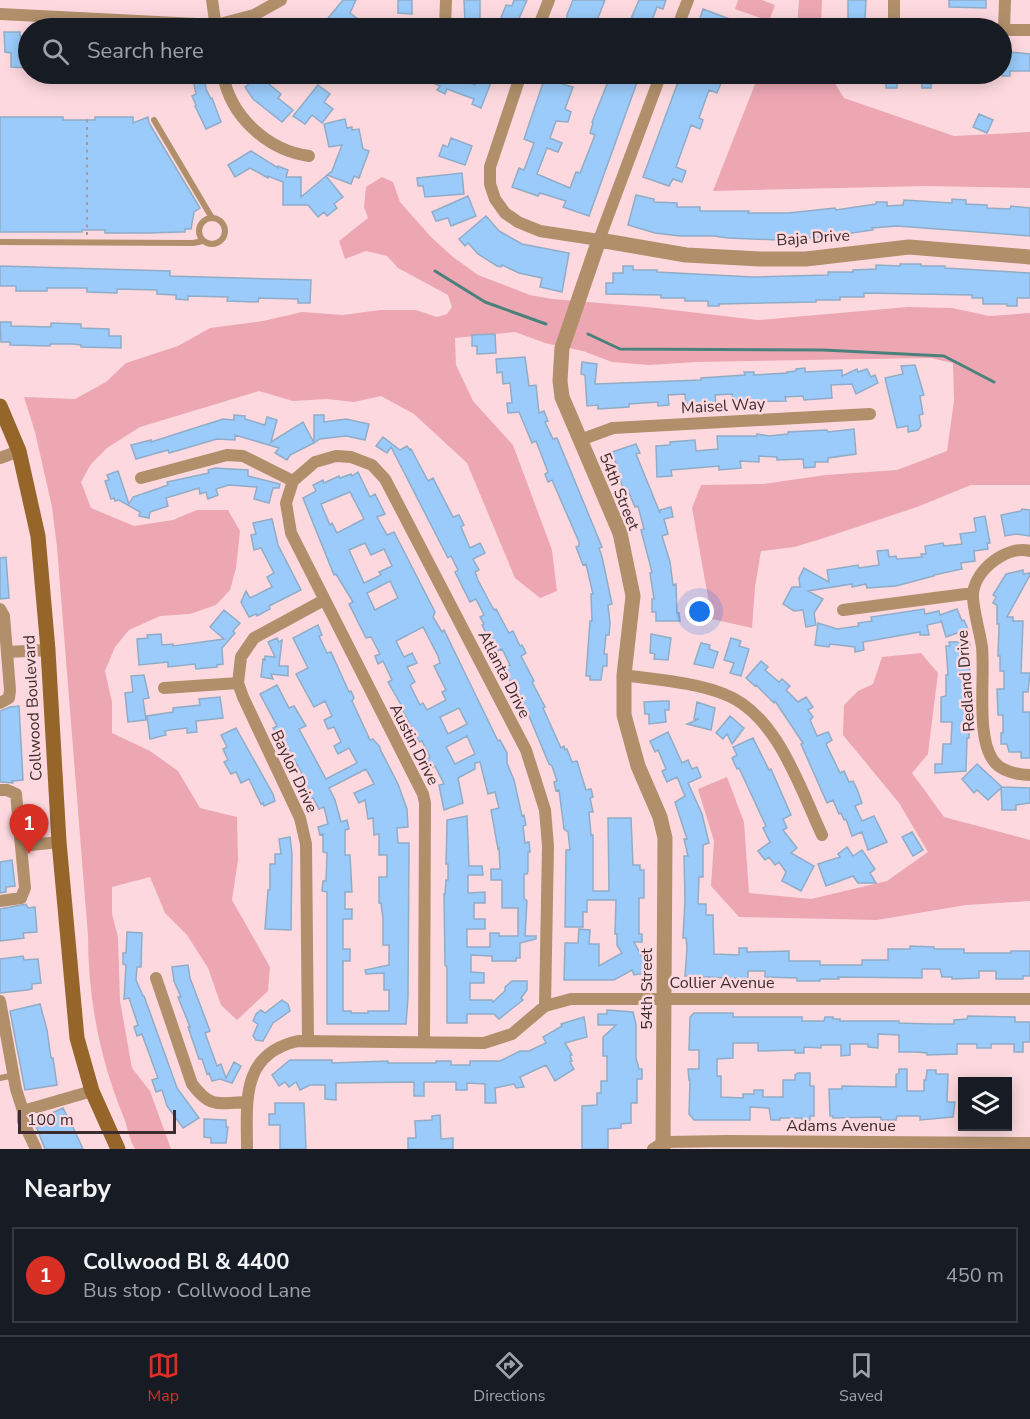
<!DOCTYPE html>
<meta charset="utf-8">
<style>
:root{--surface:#171b24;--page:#242831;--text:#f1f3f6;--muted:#9ea1a6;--line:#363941;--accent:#d93025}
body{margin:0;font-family:"Nunito Sans",sans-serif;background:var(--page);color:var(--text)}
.controls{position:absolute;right:18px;bottom:18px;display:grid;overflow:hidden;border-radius:0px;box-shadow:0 3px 15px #0003}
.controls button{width:54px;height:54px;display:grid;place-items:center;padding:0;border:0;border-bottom:2px solid var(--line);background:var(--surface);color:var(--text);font:30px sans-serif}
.scale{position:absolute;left:18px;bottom:15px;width:158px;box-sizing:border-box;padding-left:6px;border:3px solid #3d2c2f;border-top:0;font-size:16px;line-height:21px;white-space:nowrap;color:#3d2c2f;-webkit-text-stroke:4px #fdd9df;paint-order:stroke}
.you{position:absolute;left:700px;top:612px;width:21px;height:21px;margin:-15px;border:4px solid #fff;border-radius:50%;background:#1a73e8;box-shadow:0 0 0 9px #1a73e833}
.badge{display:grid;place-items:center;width:39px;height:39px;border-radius:50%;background:var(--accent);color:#fff;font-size:20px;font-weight:700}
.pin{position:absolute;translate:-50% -50px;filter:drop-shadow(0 2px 3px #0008)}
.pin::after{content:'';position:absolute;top:32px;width:21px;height:18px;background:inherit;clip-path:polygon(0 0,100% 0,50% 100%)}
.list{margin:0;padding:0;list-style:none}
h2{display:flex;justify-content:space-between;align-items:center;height:78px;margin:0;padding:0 24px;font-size:26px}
h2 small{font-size:20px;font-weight:400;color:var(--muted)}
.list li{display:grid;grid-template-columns:39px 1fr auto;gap:18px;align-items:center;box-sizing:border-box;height:96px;margin:0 12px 12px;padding:0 12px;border:2px solid var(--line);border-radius:0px}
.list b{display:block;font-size:22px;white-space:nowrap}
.list p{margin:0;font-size:20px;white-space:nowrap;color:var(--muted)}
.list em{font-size:20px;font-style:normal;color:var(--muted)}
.icon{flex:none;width:33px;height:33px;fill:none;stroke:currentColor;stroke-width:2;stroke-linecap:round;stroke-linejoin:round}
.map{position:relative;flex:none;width:1030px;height:1149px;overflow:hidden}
.search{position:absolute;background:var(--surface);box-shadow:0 3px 15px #0003;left:18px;right:18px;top:18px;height:66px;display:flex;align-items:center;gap:15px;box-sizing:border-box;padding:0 21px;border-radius:33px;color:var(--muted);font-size:22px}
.sheet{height:186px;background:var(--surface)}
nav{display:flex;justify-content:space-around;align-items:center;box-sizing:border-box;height:84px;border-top:2px solid var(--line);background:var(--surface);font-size:16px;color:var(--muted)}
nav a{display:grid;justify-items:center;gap:3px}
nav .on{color:var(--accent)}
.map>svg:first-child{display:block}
.green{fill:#eda7b3}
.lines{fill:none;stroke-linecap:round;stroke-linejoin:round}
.stream{stroke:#4a817d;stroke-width:3}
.building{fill:#9acbfa;stroke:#90acc7;stroke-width:1.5;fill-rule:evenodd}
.path{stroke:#b09499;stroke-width:2;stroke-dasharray:3 4.5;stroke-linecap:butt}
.service{stroke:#b18f6b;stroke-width:6}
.minor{stroke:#b18f6b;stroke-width:12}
.tertiary{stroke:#b18f6b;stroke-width:15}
.secondary{stroke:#96652a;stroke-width:15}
.labels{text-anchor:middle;stroke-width:5;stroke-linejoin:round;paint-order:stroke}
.street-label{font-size:16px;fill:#3d2c2f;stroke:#fdd9df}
</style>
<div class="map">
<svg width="1030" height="1149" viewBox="0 0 1030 1149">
<rect width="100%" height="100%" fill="#fdd9df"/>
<path class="green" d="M738,0H762L775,5L769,21L735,9Z
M799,0H822L821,28H797Z
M759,74H829L844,98L954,136L1030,132V188L926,186L713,191Z
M382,177L393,182L400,202L431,237L453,257L478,275L530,295L552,299L647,307L758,320L908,307L952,308L989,316L1030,313V485H971L917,507L821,539L794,547L761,551L755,587L752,628L712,619L692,508L701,485L763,484L826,475L897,470L947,451L954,401L953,363L930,358L696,362L649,365L612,362L583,351L545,343L515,332L455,338L456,365L473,401L513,445L552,550L557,591L540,598L515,578L467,463L414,414L381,396L354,402L327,399L293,401L259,391L140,427L107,448L91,464L81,482L91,508L134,526L173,520L197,510H228L240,531L236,568L230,590L216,605L190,614L160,616L129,630L115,647L105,671L112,702V733L150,751L178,771L200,808L237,817L238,860L232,900L270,967L268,991L237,1020L221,1005L208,968L187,935L165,913L150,877L112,887V914L118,937L120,1001L132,1068L150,1091L171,1149H135C129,1139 128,1129 124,1118C100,1060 88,999 88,936L57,547L52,507L35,432L24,397L75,399L106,382L126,363L178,346L210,328L263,321L302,312L343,315L380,310H416L437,317L447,314L452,307L448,295L398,268L387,256L366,251L345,259L339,241L368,218L364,207L366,187Z
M921,653L938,673L928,754L912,773L944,817L1030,840V901L966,905L877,920L739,917L711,886L714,841L698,789L727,777L744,822L749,893L811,899L887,881L928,852L899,803L843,735L844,705L858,691L873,684L882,657Z"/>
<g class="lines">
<path class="stream" d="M435,271L485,302L546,324
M588,334L620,349L823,350L944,356L994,382"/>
</g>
<path class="building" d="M343,0H356L350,13L370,28H320Z
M398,0H412V14L398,13Z
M464,0H480V24L465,23Z
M514,0H527L517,23L515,22L513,28H497L506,5L512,6Z
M573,0H605L594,28H566L567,15Z
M639,0H666L663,9L657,7L649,28H627Z
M848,0H866L865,20L848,19Z
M949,0H986V8L949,7Z
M703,9L751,27V28H697Z
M4,32H20V36H28V68L11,67V53L5,52Z
M1002,49H1010V52L1030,54V71H1010V76H1002Z
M192,74H204L206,89L211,99L212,98L221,122L206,129L195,106L196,105L192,96L196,94Z
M246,74H270L263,79L281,94L278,98L293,110L282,122L253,99L245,87L248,85Z
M414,74H457L455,77L475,85L479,75L492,80L481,108L472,104L474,99L447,89L445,94L437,90L440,86Z
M546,74H566L562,84L573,87L565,109L571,112L568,122L556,121L550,138L562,143L558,152L547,148L537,174L570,188L576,172L580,173L595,135L590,133L593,123L592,122L611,74H640L589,216L563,207L566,201L540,193L538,196L512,187L519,168L524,170L534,143L524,139Z
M681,74H714L712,80L721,83L717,93L709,90L699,118L703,120L700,129L691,125L676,167L686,171L682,182L673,179L669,186L643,177Z
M886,74H931V88H922V82H897V88H886Z
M318,85L330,94L324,102L333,109L322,123L312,115L305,124L293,116Z
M979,114L993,120L987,133L973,127Z
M0,117H63V120H95V117H133V123L148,117L149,123L200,208L194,212L191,229H185V232H180L148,233H105V230H82V232H0Z
M345,119L347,128L352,127V130L359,129L363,149L369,151L359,178L354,176L351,184L327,175L332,171L342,145L329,147L324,124Z
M451,138L472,146L465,165L439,156L443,145L448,147Z
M251,151L278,168V166L288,170L286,177H301V197L326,176L343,197L334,204L337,208L327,216L324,212L318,217L308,205H283V182L268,176V178L250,168L235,177L228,165Z
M462,173L464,194L425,197L423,186H418L417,178Z
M636,195L654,199V202L677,203V207H700V211H749L748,213H788L835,208L836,210L876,204V202H887V206L903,205L904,200L952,203V199L966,200V204L987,205V208L1010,209L1011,206L1030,208V236L897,226L872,228L873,230L824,237L778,240L728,238L714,236H680L655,233L628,225Z
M468,196L476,216L451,226L448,218L436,221L432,212Z
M486,216L499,231L522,244L569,253L562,292L540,287L542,278L519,273L502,265L501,267L497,266L478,254L468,243L465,246L459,239Z
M900,264H921V266H945V268L1030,273V298H1017V306H1007V304H983V298H972V295L864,293V297H840V300H816V302L719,304V306H708V301H685V298H661V295L606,294V283H613V273H623V266H633V270H657V272L753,277L828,275V272H853V270L876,269V265L900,266Z
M0,266L170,271V276L311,280L310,303H298V299L259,298L258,302L227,301L228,297L188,296V300L176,299V295L157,294V290L117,289V293L87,292V288H47V291H16V286H0Z
M0,322H11V326L51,327V323L81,324V328L109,329V336H121V348L81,347V345L73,344H50V346L10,345V342H1Z
M495,334L496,353L477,354V346H472V335Z
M525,357L529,386L536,385L539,413L544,411L548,421L545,422L553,439L557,438L602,547L599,548L602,557L612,604L608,605L610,623L609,635H606L604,654H607V666H603L601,680H590V676H586L590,621H592L591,594H593L586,564L583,565L576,547L579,546V542L552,480L548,482L545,474L548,472L536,441L532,443L519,412L508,413L507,403H512L510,383L503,384L502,372L497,373L496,359Z
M582,362L597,364L595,384L701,380V378L745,375L744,372H754V375L787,373V372L796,371V369L805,368V372L842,370V376L857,369L858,372L867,369L871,377L875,375L878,383L856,394L852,384L831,385L832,398L804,400L803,396L785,397L786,401L745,402L733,401L732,394L715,395L716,404L702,405V403L686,404L685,394L668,395L669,405L658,406V402L629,404V407L598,409V405L587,406L585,375L581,374Z
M915,365L924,395L920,396L923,414L919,415L921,426L918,430L908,432V426L897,428L885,378L903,374L901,366Z
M234,415L245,416V419L265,425L267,417L277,420L271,442L303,422L314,443L290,455L287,460L275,453L279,448L235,435V440L217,439L169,453L168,450L136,459L131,445L151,440V442L223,419L234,420Z
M314,415H324V422L346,419L369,424L365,440L346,436L320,439L314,443Z
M854,429L856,454L828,458V462H815V467L804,468L803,459L777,460V457L759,456V462L740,461L741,468L719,470V466L671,470L672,476L657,477L656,446L670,445V442L695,440L696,451L718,449L717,436H757V434L769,436L788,434V432L827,430L828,432Z
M383,437L400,450L407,446L410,450L411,449L428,481L433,478L453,517L459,515L464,525L461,527L470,548L480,543L485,553L473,559L479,570L475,572L478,580L489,601L494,610L496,609L509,633L513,631L520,646L522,645L526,653L521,656L534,681L532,682L545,707L543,708L561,748L564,746L565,750L567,749L572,762L577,761L586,790L591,789L593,797L590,798L593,812H589L591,835H593V891H609L608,818H631L633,865H640V870H644V898H639V934H642V942H634L644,961L646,973L634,975L632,970L614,980H564L565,943H578L579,929L590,930L589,944H599V966L622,953L617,945V934H615L616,900H587V912H583V927H565L566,850H570L568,832L564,829L559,790L556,791L554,782L557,781L552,766L549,764L529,716L503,668L510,665L502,649L496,652L482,625L484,624L480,617L484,615L476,599L470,602L455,572L458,570L451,556L448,558L391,447L387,453L376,446Z
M636,444L640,453L636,454L660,513V510L671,507L673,517L664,519L668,534L662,536L670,562L673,585L676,584L677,613H679L680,621H656V612H652V599H654L650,573L652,572L641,530L644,529L638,506L635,507L629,493L626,494L614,467L617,466L612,452Z
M215,468L248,470V476L280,484L279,488H273L269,503L254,499L257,487L229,485L216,489L218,495L208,499L206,492L200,494L199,488L166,498L168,506L150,512L149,518L139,516L140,512L119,500L115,501L114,498L111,499L105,481L109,480L107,475L118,471L129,504L133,497L168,485L167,482L209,473L208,470Z
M358,472L370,497L375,494L385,514L377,517L387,535L394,532L435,612L433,617L442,632L444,630L498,741L500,740L507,753V763L514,780L522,816L524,815L526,825L523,826L525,843L529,842L530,852H528V871L527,874H524V898L527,901L525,936H536V939L520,943V958H516V961H492V956L471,955V972L484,973V983H470V1000H492L493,1002L505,991V987L512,981H527V990L521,998L523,1000L499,1019L494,1014H467V1023H447V967L445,965L444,894H445L446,880H448V864H446L447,820L467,816L469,866H482L483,875H468V893L485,892V903H474V919H485V929H467V947H490V933H499V936H518V908H502V880H491V869H500L499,848L498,849L491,810L499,808L495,792L488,794L480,762L475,763V769L458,778L463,803L444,810L439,785L444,784L435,766L432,768L427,759L430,757L422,741L419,742L403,711L404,710L388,682L392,680L383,661L378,664L375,656L380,654L371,637L366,638L349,604L353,602L336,574L334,575L303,498L316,491L313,485L323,480L324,483L339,476L340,478L351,474L352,476ZM350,492L364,519L337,533L332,523L330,525L321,504ZM365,543L371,555L384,549L392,566L379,572L381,575L364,583L349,550ZM390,581L398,598L375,610L367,593ZM423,627L438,656L440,663L434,666L446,690L442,692L446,700L427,710L423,703L420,705L410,685L415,682L407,667L417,663L412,653L404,657L396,641ZM459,708L467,724L448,734L440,717ZM467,736L475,754L455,764L446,747Z
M1022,509L1030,510V536L1016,534L1005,536L1001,515L1021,511Z
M985,516L990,543H987L988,549L974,551L975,561L961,563L962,569L934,575V576L896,586L867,588L866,584L852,587V584L808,591L823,599L814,613L816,625L806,627L803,610L794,611L783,604L792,587H800L799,578L804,568L829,582L827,570L858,565L859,568L879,565L877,551L888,550L889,557L896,556L897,559L922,557L921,554H926L925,546L943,543L944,546L962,544L960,534L975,532L976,531L974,518Z
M272,519L278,545L301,590L269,606L270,609L257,616L256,614L249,617L241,602L246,591L250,598L272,587L267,577L274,573L261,548L254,550L251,535L256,534L253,523Z
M6,557L9,598L0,599V558Z
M1023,570V574L1030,573V575L1007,617H1013V621H1023L1021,673H1030L1028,692H1023V712H1030V758H1021V752H1009L1007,744H1001V733H1003V715H998L997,689H1004V671H1000V656H998L999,624H997V605L993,603L996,597L993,595L1006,574Z
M924,609L925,614L939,611L940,615L957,609L962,621L964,620L968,629L946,637L941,620V622L927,625L929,635H920V632L863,642L864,650L855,652V647L830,644L829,647L815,645L818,623L837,629L859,626L858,623L872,621L871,617Z
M224,610L240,623L233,631L235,633L222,648L223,664L217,665V667L196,669L195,664L168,667V662L139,665L137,639L148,638L147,635L161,634L162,645L173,644V646L224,639L210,627Z
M318,625L322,635L319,636L327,653L331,652L349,692L351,691L354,698L352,701L370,740L373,739L380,747V749L398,784L407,809L408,827L397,828L398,843H409L408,998L406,1024H327V892L322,891L323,881H326L327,853L323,852V834L320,835L318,827L328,824L324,807L319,809L313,798L310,799L298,776L302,774L290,751L286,752L279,740L273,728L277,726L260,694L277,685L289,708L294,706L306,726L299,729L326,779L357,763L349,748L338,754L334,746L341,742L334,727L328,729L324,720L332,716L325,701L314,707L296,674L308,668L293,638ZM366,769L374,784L354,793L359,803L365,800L368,819L373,818L374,835L379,834V855H387V877H379V903H381L383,919V945H389V965L365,970L366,974L384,973V990H389V1011H368V1013H351V1011H343V961H350V949H343V919H352V909H345V892H352L350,855H345V830L349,829L347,820L341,822L335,800L329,788Z
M651,634L671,638L668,660L654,659L655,654L650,653Z
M277,638L279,642L282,640L279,666H288V676L271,674L273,679L261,677L263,659L265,660V656L275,657L268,642Z
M731,638L741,641L739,646L749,649L741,676L730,673L734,663L724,660Z
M949,642H970L969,738H967L966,771L935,773V764H942L943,744H951L952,722H941V697L946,696V675H948L946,646H950Z
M701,643L710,645L709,649L718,652L713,668L694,664Z
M761,661L768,667L765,670L779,682L782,679L790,686L786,690L798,702L806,697L813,707L808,710L813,717L810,720L817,736L828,732L832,740L826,744L840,773L844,771L849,782L853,781L857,789L862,803L855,806L862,821L874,816L887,842L868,850L862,832L852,836L846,819L844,820L841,813L839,814L833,800L827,803L801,744L803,743L775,701L774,703L756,685L755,686L746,678Z
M144,675L149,698L143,699L146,720L128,722L125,693L133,692L131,676Z
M220,697L223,718L196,721L197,732L187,733V728L170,730L165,731L166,735L150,739L147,716L173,712V708L200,705L199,699Z
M663,701H669V710H665L666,722L649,724V714H645L644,702Z
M697,702L715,708L711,730L687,724L699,719H694Z
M19,706L23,780L12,781L13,783L0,782V711L10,707Z
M730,716L744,728L732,744L727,734L723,739L716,733Z
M236,728L273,794L275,801L264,806L263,803L261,804L249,779L241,783L236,772L231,774L224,762L228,760L223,749L227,747L221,735Z
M668,732L682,763L688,760L692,769L697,767L701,777L688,783L702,814L709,843L703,845V877H699L698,904H706V915H713L714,954L739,955V948H747V952L789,951V961H820V965H862V960H888V949H910V946L934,947V949H964V953H1011V951H1030V976H1023V979H996V971H979V978L952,979V977H942L940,969H922V978L838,977L839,979H820V981H797V978L765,977V971H748V979L685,976L687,948L686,938H683L685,900L684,856H688L684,839H687L675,802L685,796L677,777L667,782L662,771L666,769L658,750L655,752L650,741Z
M753,738L769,770L771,769L791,815L783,819L787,828L783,830L797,848L791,853L814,866L801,891L782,881L786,872L779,862L775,865L769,857L765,860L758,851L770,842L763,828L766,826L739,768L737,769L732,758L737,755L733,747Z
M977,764L1002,787L1030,788V803L1016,805V810H1002L1001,788L988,800L977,790L974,793L962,779Z
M912,832L923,850L913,856L902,837Z
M290,837L292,854L291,930L265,929L268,890H270V864H275V854H281L279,839Z
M847,847L853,856L862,850L875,869L870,873L876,883H858L853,876L826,886L818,864L840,857L838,854Z
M12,860L15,886L6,887V892L0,893V862Z
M26,904L28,908L35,907L37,932L23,933L24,938L0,941V909Z
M127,932L142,933L141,967H137L136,980L143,996H144L177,1088L199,1118L183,1128L167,1106L162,1090L156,1092L152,1080L158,1078L143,1037L142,1034L137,1036L134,1027L138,1025L129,998L124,999L126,965L123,964V953H126Z
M23,956L24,960L38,959L41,983L32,984V989L27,990L0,993V959Z
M188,965L190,978L210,1031L205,1033L217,1066L221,1064L226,1078L234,1062L241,1066L232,1083L220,1079L212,1081L209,1073L207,1074L202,1059H199L188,1027H190L178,997H181L174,981L172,967Z
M282,1000L288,1004L290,1011L273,1023L263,1041L256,1040L253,1036L258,1024L253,1021L256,1014L261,1010L265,1013Z
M40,1004L47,1030L51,1058H53L57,1085L25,1090L10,1011Z
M607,1010L633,1012L636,1024V1058L639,1069H642V1079H637V1103H631V1123L621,1124V1128L608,1129V1149H582V1106L597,1105V1093H601V1081H607V1056H603V1037L616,1025H598V1014H607Z
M694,1013H733V1017H802V1021H824L825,1017H833V1019H840V1021H899V1023L932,1024H954V1020L967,1019L968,1016L1015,1017V1022H1030V1042H1023V1052H1014V1044H991V1048H977V1044H957V1054L927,1055V1053L917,1052H899V1035L878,1034V1048L868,1047V1044H850V1055L841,1056V1045H821V1048L804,1047V1053H795V1050L758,1051V1043H733V1058L717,1059V1076H721V1097L743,1098V1094H754V1090H763V1097H783V1080H795V1075L798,1073H810V1086H814V1116H810V1121L802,1120V1118H780V1120H771L769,1108L750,1107V1120H694L689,1114L690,1080H689L688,1069H699V1050H689L690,1017Z
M584,1017L587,1037L565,1043L572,1055L570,1056L572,1061L570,1062L574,1069L555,1081L546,1065L520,1077L524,1087L516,1088L514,1084L495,1088L496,1103H485V1084L467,1083V1090H456V1082H424V1096H414V1082L336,1083V1100L325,1099V1085H310L300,1090L296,1082L289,1087L285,1082L279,1086L272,1075L290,1060H332V1063L388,1061V1063H436V1061H451V1065H470V1061H500L520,1051H529L546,1043L543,1037L562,1026L561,1024Z
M899,1069H907V1091H924V1080H926L927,1070H936V1074H948L947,1102H955L953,1117L920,1120V1116H897L896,1120H881V1117L833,1118V1116H830L829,1089H842V1086L896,1087V1075L899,1073Z
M275,1103H304L306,1149H280V1125H269V1114H275Z
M63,1108L71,1123L83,1149H45L34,1121Z
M440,1115L441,1139L453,1138V1149H408V1138H416L415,1121L432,1120V1116Z
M204,1119L226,1120V1127H228L226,1143H211V1138L204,1137Z"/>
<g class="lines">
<path class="path" d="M87,235V119"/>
<path class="service" d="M154,120L212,218
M199 231a13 13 0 1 1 26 0a13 13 0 1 1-26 0Z
M0,242L193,243L203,241
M0,1078L14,1075"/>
<path class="minor" d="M212,0L216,28
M0,14L216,25L254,15L281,0
M445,28L446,0
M538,28L549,0
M677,28L688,0
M894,28V0
M1002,30H1030
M1004,30L1005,0
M223,74C230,116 267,150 309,156
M521,74L490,167V184L495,199L505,213L518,222L540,231L599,240L661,74
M580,440L613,428L870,414
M0,458L19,451
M141,478L227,455L243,456L293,481
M293,481L315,462L336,456L351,457L372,465L385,479L526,750L545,810L548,846L545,1006
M293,481L286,503L291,533L423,794L425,803L424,1042
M1030,551C1007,545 976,569 973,593C972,607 980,632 982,647C985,677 976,737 993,760C1000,771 1018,775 1030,775
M0,609L4,616L10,690L9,698L0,703
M843,610L973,593
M7,652L48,650
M624,675C657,680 693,682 724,694C777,714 800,788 822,835
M164,688L238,683
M0,790H7L16,794L25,888L21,898L0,901
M21,846L59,842
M156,978L192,1084C211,1109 218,1103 247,1102
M0,1001L16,1089L23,1111V1121L36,1149
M308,1040L306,844L300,818L243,697L238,683L241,657L254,638L324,600
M23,1111L92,1091
M247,1149C247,1102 240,1054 298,1041L484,1043L512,1034L545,1006L571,999H1030
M653,1149L664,1142L727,1141L1030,1143"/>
<path class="tertiary" d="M663,1149L665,838L660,817L638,766L624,715V675L633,596L620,533L562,397L560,381L562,348L599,240L686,255L760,259H806L909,247L1030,257"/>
<path class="secondary" d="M0,406L19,451L38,536L48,650L59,842L77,1038L92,1091L118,1149"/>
</g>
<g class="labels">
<g class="street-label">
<text transform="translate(813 237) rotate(-4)" y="6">Baja Drive</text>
<text transform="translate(723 405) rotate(-3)" y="6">Maisel Way</text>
<text transform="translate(620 491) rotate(68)" y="6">54th Street</text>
<text transform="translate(505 674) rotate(63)" y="6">Atlanta Drive</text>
<text transform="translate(965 681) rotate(-94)" y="6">Redland Drive</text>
<text transform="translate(32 708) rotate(-93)" y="6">Collwood Boulevard</text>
<text transform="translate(415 744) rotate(63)" y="6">Austin Drive</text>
<text transform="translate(295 771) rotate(65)" y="6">Baylor Drive</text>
<text x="722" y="988">Collier Avenue</text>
<text transform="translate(646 989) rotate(-90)" y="6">54th Street</text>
<text x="841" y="1131">Adams Avenue</text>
</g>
</g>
</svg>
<div class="controls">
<button><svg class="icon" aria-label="layers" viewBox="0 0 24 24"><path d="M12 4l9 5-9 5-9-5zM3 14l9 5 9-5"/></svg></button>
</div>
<div class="scale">100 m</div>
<div class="you"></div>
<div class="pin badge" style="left:29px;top:854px">1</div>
<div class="search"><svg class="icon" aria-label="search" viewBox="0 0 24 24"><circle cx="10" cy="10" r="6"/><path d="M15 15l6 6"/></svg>Search here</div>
</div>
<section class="sheet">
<h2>Nearby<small></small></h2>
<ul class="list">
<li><span class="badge">1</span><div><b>Collwood Bl &amp; 4400</b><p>Bus stop · Collwood Lane</p></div><em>450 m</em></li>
</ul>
</section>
<nav>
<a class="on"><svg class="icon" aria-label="map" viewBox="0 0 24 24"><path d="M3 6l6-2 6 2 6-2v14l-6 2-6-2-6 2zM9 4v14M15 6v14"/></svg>Map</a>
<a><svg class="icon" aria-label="directions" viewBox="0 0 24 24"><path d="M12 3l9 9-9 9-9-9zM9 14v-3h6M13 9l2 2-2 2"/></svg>Directions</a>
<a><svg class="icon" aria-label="saved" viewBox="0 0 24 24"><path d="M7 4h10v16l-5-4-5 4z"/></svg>Saved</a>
</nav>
